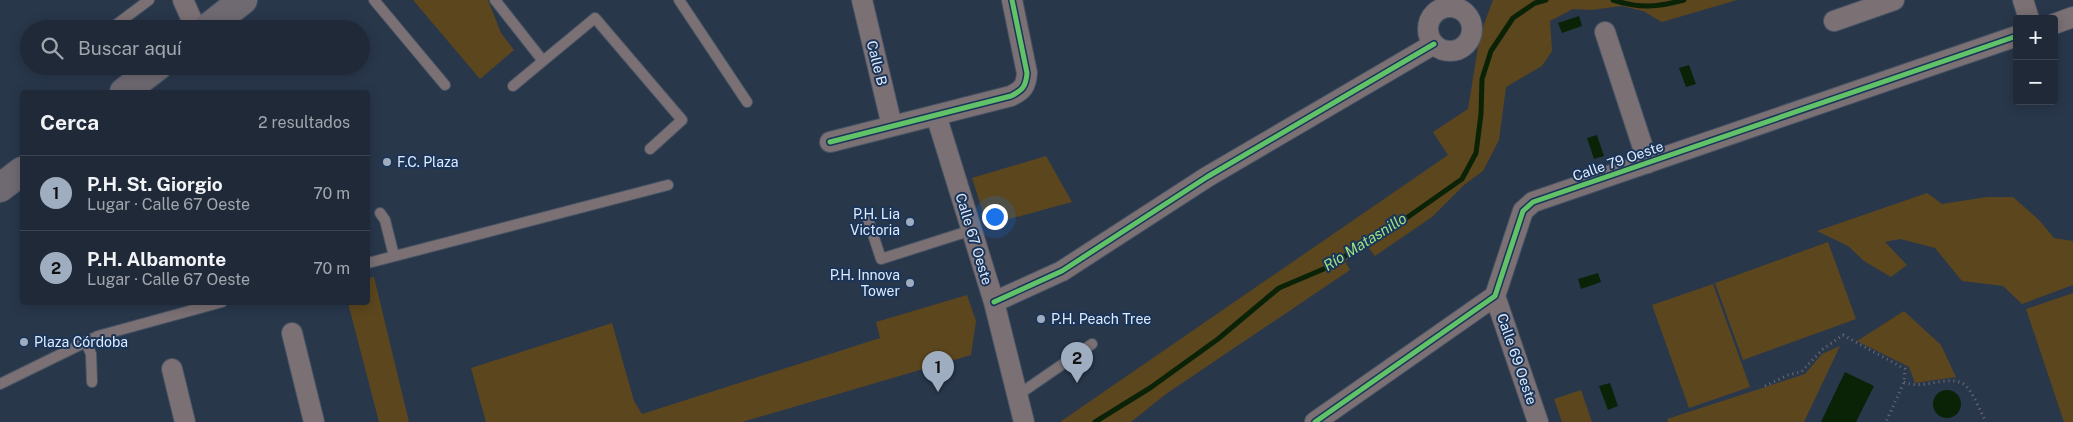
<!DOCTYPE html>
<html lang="es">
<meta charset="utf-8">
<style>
:root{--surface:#1f2938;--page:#273140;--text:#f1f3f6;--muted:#a1a6ae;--line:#3c4553;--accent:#9fadc0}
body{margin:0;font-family:"Public Sans",sans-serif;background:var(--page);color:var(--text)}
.controls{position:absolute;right:15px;top:15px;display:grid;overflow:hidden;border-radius:5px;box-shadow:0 2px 12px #0003}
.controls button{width:45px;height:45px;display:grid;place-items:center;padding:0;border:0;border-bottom:1px solid var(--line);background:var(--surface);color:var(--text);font:25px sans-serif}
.you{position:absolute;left:994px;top:216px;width:18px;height:18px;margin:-12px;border:4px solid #fff;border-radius:50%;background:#1a73e8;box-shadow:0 0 0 8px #1a73e833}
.badge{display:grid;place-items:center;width:32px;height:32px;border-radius:50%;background:var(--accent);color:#111;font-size:16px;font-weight:700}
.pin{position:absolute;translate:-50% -41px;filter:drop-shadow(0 1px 2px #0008)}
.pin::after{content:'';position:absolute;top:26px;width:18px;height:15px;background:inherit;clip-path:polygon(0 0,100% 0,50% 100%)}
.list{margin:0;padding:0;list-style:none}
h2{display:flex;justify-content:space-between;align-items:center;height:65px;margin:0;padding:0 20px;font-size:21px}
h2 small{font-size:16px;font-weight:400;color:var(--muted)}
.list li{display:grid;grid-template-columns:32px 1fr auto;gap:15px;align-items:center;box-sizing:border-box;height:75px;padding:0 20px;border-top:1px solid var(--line)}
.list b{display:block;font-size:19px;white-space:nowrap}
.list p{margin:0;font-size:16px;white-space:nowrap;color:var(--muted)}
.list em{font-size:16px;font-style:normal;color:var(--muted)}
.icon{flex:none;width:28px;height:28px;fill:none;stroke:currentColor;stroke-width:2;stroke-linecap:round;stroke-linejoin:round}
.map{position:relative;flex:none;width:2073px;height:422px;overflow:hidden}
.search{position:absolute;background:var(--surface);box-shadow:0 2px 12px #0003;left:20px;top:20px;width:350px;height:55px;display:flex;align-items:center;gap:12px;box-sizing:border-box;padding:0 18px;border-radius:28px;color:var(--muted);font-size:19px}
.panel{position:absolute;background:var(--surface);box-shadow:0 2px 12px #0003;left:20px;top:90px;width:350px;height:215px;border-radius:5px}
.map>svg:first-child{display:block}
.green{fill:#5c461e}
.water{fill:#0a2307}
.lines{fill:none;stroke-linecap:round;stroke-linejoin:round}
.stream{stroke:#0a2307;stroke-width:5}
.lane-casing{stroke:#495565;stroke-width:12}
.street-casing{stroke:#495565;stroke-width:22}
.secondary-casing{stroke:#495565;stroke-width:30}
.path{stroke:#6e6b72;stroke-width:3;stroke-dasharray:1 4;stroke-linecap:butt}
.lane{stroke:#7b7074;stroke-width:10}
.street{stroke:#7b7074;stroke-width:20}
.secondary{stroke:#6f6a72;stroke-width:28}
.cycleway-casing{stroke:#1b3559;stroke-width:8}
.cycleway{stroke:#61c268;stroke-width:5}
.poi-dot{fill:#9fadc0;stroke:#1b3559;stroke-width:2}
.labels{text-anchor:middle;stroke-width:4;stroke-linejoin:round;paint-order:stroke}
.street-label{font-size:14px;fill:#dfecff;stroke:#1b3559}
.poi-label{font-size:14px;fill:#dfecff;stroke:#1b3559;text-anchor:start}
.water-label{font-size:15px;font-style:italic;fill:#9ee483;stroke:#1b3559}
</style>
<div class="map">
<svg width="2073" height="422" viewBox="0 0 2073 422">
<rect width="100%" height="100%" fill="#29374b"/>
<path class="green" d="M413,0H488L501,33L514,50L480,79Z
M1493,0H1737L1662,22L1643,11L1622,6L1591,10L1573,9L1550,21L1552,51L1542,66L1506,87L1499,140L1483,171L1464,185L1432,217L1375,256L1367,246L1345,261L1350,270L1166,394L1131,422H1060L1448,155L1433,132L1468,109L1480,35Z
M1046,156L1072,202L987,225L972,178Z
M1927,193L1942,204L1987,197H2013L2039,220L2054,238L2073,241V285L2022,304L2003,286L1962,281L1935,248L1900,239L1885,242L1907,265L1891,277L1864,261L1848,246L1817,231Z
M1828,242L1856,319L1743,360L1715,283Z
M374,277L409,422H379L348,303L368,302V278Z
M1713,284L1750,387L1689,408L1652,305Z
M2073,293V422H2064L2026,309Z
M967,295L976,321L971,355L742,422H486L471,368L612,323L634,401L642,414L880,338L876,322Z
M1904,311L1941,345L1956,377L1915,383L1909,367L1857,341Z
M1840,346L1804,422H1668L1667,419L1805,374L1822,354Z
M1581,390L1592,422H1562L1554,399Z"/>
<path class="water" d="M1579,16L1582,26L1562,33L1558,23Z
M1689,65L1696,84L1686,87L1679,68Z
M1597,135L1604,156L1594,159L1587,138Z
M1598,273L1601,282L1581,289L1578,279Z
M1845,372L1874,386L1856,422H1821Z
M1610,383L1618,406L1608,410L1599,386Z
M1933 404a14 14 0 1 1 28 0a14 14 0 1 1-28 0Z"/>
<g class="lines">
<path class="stream" d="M1613,0C1641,9 1657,7 1684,0
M1095,422L1150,388L1218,339L1279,288L1326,268L1405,219L1462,179L1476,153L1481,114L1482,79L1491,51L1513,18L1535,3L1546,0"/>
<g class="lane-casing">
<path id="lane" d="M374,0L445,85
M495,0L543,61L595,18L682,120L650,149
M679,0L747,102
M227,13L239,29
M114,29L113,27L149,0
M217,66L218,68
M513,86L543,61
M380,213L385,220L394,256
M867,216L881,259L972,230
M368,263L668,185
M86,342L91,354L92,382
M0,384L98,336L222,302
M1018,395L1092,344"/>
</g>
<g class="street-casing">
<path id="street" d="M183,0L196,29
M862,0L892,126
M2023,0L2029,19
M1428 29a22 22 0 1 1 44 0a22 22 0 1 1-44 0Z
M1834,21L1894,0
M2054,24L2073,17
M1605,32L1648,163
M936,115L994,302L1024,422
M830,142L1011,96C1023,90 1026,86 1027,73L1012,0
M1495,296L1538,422
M994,302L1062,271L1207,177L1434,44
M292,333L314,422
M172,369L185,422
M1315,422L1495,296L1523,211L1533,202L2017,36"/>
</g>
<g class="secondary-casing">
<path id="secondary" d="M206,29L243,0
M124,92L158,66
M0,188L22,171"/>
</g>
<path class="path" d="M1904,382C1924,391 1949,373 1965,385C1972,390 1981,413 1986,422
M1765,386L1788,375L1801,372L1823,349L1843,335L1905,369L1904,382L1886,422"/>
<use href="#lane" class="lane"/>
<use href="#street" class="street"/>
<use href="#secondary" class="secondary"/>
<g class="cycleway-casing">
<path id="cycleway" d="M830,142L1011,96C1023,90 1026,86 1027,73L1012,0
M994,302L1062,271L1207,177L1434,44
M1315,422L1495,296L1523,211L1533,202L2017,36"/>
</g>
<use href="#cycleway" class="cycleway"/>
</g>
<g class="poi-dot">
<circle cx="387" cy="162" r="5"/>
<circle cx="910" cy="222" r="5"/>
<circle cx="910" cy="283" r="5"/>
<circle cx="1041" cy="319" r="5"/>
<circle cx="24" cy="342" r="5"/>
</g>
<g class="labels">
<g class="street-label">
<text transform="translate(877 63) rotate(76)" y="5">Calle B</text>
<text transform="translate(1618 161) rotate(-19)" y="5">Calle 79 Oeste</text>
<text transform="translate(974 239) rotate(73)" y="5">Calle 67 Oeste</text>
<text transform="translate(1517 359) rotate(71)" y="5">Calle 69 Oeste</text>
</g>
<g class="poi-label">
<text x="397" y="167">F.C. Plaza</text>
<text x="900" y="219" text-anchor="end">P.H. Lia<tspan x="900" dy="16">Victoria</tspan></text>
<text x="900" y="280" text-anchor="end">P.H. Innova<tspan x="900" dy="16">Tower</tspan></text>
<text x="1051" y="324">P.H. Peach Tree</text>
<text x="34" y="347">Plaza Córdoba</text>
</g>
<g class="water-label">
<text transform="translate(1365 242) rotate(-32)" y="5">Río Matasnillo</text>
</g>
</g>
</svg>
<div class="controls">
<button>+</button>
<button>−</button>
</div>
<div class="you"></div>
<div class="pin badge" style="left:938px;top:392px">1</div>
<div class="pin badge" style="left:1077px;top:383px">2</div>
<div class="search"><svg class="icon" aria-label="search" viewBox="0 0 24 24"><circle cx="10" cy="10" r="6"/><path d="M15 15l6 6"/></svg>Buscar aquí</div>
<section class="panel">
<h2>Cerca<small>2 resultados</small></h2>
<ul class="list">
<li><span class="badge">1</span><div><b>P.H. St. Giorgio</b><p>Lugar · Calle 67 Oeste</p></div><em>70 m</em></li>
<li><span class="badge">2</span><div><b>P.H. Albamonte</b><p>Lugar · Calle 67 Oeste</p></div><em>70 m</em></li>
</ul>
</section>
</div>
